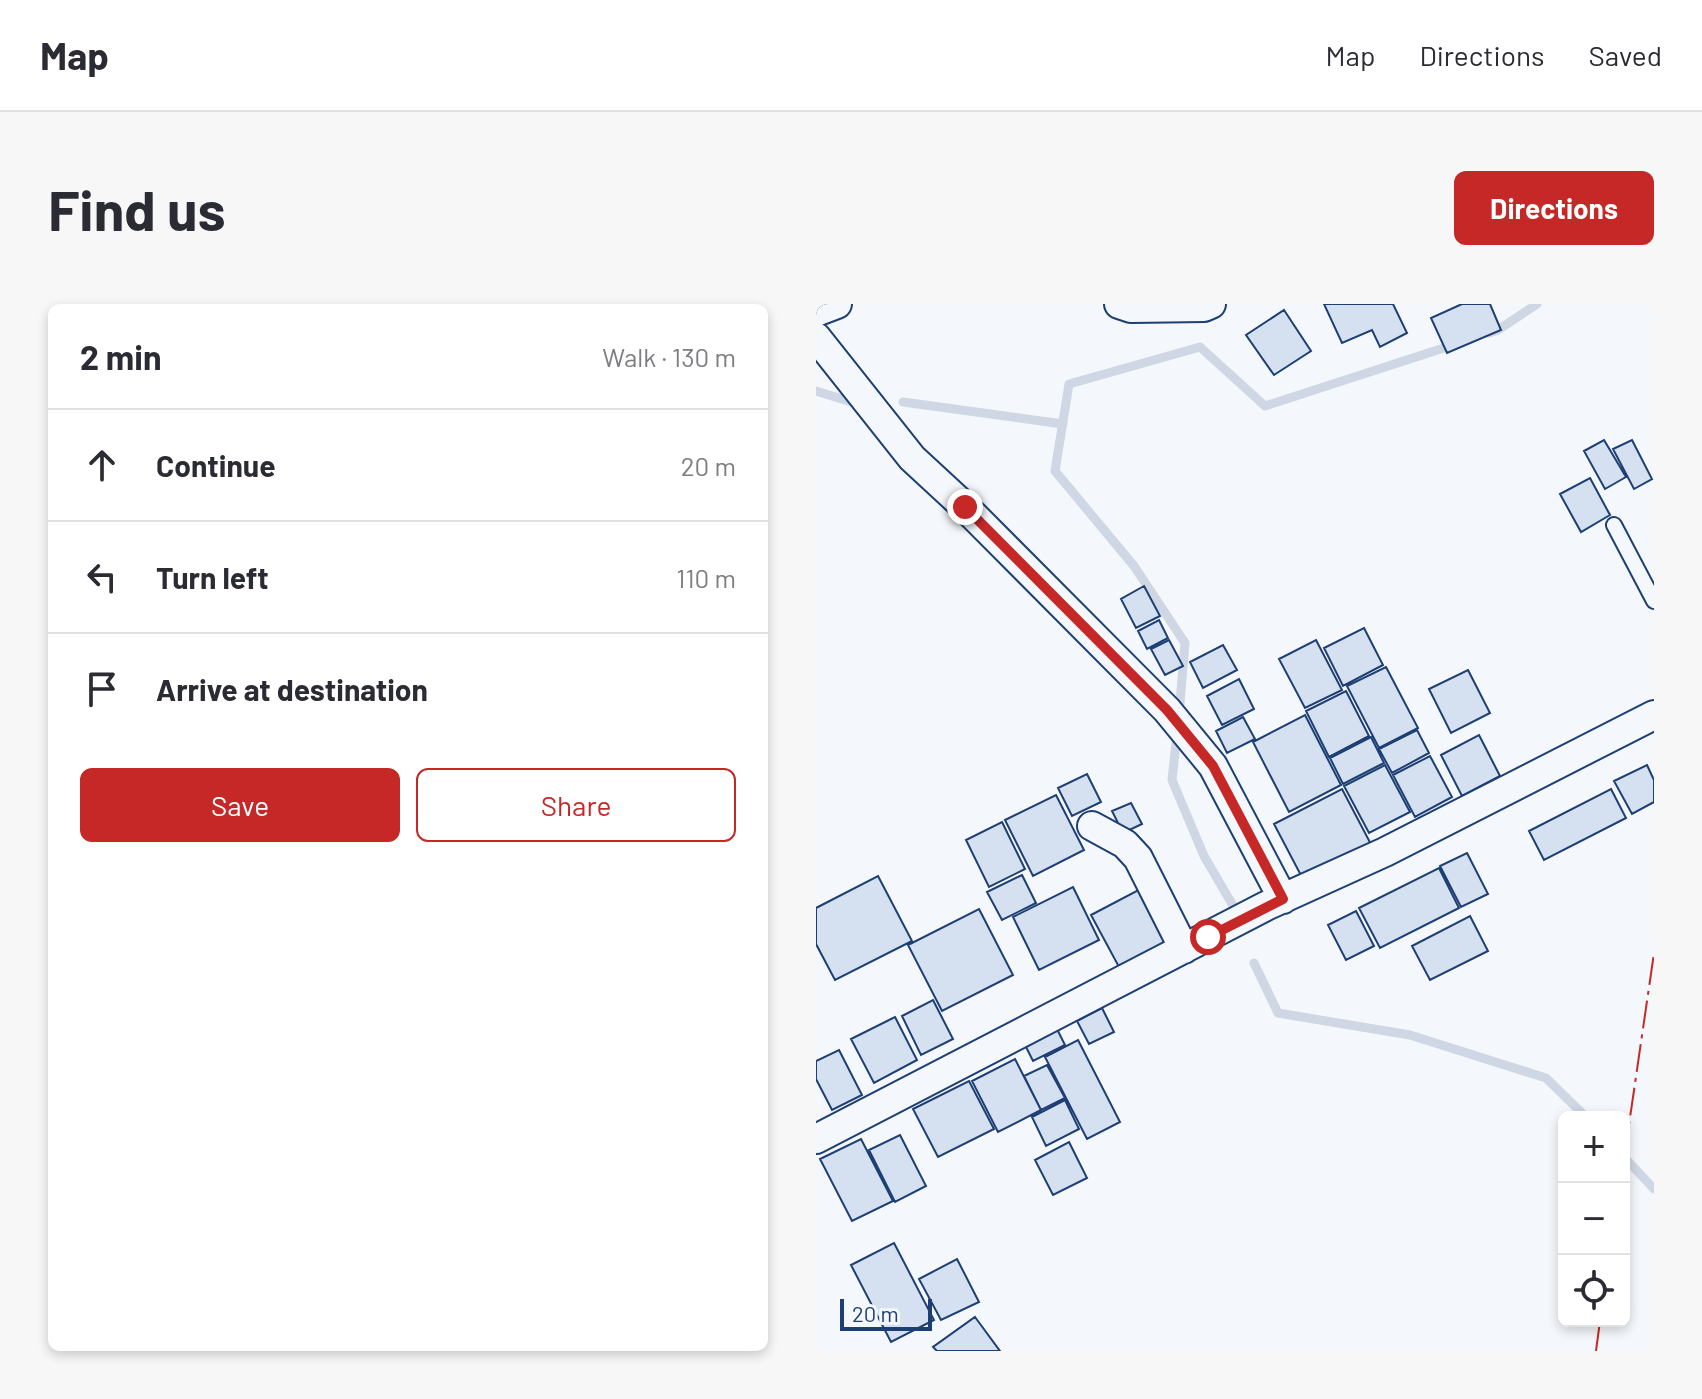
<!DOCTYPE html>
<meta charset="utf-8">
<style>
:root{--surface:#fff;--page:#f7f7f7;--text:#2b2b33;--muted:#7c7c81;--line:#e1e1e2;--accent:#c62828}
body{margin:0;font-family:Barlow,sans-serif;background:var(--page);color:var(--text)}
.controls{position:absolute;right:24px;bottom:24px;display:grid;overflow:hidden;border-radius:12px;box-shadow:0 4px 12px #0003}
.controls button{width:72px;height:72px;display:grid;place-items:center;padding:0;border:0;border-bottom:2px solid var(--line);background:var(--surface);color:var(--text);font:40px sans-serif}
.scale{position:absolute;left:24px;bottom:20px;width:92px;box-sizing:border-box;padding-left:8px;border:4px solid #1d3f73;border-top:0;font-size:22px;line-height:28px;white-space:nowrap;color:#1d3f73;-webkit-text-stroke:6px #f4f7fb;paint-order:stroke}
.stop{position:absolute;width:24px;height:24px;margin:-18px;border:6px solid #c62828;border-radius:50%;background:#fff}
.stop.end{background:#c62828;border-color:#fff;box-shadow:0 2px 8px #0008}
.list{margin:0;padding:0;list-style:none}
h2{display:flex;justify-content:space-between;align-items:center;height:104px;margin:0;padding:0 32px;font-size:34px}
h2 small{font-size:26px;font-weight:400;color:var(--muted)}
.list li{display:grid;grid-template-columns:52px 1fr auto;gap:24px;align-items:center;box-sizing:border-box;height:112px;padding:0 32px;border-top:2px solid var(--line)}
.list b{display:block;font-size:30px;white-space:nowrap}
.list em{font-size:26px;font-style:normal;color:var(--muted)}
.actions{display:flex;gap:16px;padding:24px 32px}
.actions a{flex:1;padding:18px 0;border:2px solid var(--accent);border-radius:12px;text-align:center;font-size:28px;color:var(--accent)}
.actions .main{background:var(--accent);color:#fff}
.icon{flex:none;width:44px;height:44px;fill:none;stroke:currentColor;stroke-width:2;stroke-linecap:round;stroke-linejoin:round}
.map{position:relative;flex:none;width:838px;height:1047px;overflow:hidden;border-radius:12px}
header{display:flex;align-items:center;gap:48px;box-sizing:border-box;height:112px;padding:0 40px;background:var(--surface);border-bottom:2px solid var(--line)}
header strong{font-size:38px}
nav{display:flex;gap:44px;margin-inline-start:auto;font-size:28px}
.intro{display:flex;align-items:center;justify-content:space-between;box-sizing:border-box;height:192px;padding:0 48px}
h1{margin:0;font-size:56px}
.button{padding:20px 36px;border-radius:12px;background:var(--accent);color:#fff;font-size:28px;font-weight:700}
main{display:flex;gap:48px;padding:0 48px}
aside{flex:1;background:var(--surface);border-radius:12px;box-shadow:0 4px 12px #0003}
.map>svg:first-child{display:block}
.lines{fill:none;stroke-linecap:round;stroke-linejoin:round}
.stream{stroke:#cfd7e4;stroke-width:9}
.building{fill:#d5e0f0;stroke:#1d3f73;stroke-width:2}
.service-casing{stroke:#1d3f73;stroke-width:18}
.minor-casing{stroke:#1d3f73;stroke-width:32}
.service{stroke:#f4f7fb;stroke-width:14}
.minor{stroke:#f4f7fb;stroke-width:28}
.power{stroke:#c62828;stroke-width:2;stroke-dasharray:28 6 4 6;stroke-linecap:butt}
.route{stroke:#c62828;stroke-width:10}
</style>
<header>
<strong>Map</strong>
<nav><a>Map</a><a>Directions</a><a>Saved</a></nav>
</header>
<div class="intro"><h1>Find us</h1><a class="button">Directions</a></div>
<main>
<aside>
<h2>2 min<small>Walk · 130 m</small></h2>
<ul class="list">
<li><svg class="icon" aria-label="ahead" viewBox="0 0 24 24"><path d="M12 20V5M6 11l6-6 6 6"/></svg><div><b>Continue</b></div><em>20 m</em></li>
<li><svg class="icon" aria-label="left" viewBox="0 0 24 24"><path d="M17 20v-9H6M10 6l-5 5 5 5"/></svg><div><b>Turn left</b></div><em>110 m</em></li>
<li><svg class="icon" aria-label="arrive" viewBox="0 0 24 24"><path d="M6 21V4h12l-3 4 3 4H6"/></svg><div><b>Arrive at destination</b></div></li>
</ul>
<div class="actions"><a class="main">Save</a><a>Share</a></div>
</aside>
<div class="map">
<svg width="838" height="1047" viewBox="0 0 838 1047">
<rect width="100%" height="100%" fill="#f4f7fb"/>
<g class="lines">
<path class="stream" d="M673,29L682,26L721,0
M0,87L39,99
M87,98L247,120
M363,411L369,339L318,262L239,167L253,80L384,43L449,102L640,40
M361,430L356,476L388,552L419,605
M438,659L462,709L594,731L730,774L770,813
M808,853L838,885"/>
</g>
<path class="building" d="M508,0H577L591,29L564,43L556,26L526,39Z
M646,0H674L685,26L631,49L615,14Z
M468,6L495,47L458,71L430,31Z
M788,136L810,173L789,185L768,147Z
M816,136L836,175L818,185L797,145Z
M774,174L794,211L765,228L744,190Z
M328,282L344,312L320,324L305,295Z
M343,316L352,334L331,345L322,327Z
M548,324L567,361L527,382L508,344Z
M353,336L367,362L349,371L335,345Z
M500,336L526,386L489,404L463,355Z
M407,341L421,366L387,384L374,358Z
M570,363L602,424L563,444L531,382Z
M652,366L674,409L635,429L613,385Z
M423,375L438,405L406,421L391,392Z
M530,387L553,432L513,453L490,407Z
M489,411L525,481L473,508L437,438Z
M427,413L439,435L411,449L400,427Z
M601,426L613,449L576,469L563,445Z
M663,431L684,472L646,492L625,451Z
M555,433L568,459L527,480L514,454Z
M614,452L636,493L599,513L577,471Z
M569,461L594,508L553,529L528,482Z
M831,461L838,476V498L816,510L798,477Z
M271,470L285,498L256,512L242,484Z
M526,485L558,546L490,581L458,520Z
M795,485L810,514L728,556L713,527Z
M240,491L268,546L217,572L189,516Z
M315,499L326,520L307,529L296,507Z
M186,518L209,565L173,583L150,536Z
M651,549L672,590L645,603L624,562Z
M623,564L643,604L564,644L543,604Z
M206,571L220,599L186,616L171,588Z
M62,572L96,637L19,676L0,640V604Z
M332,581L360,633L303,663L275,611Z
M257,583L283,636L223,666L197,613Z
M163,605L197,671L126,707L92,641Z
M540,607L558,642L530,656L512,621Z
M654,612L672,647L614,676L596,642Z
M117,696L137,735L105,751L86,712Z
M286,704L298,728L273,740L261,717Z
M79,713L101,756L58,779L35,735Z
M241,725L249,741L217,757L209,741Z
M262,736L304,818L271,835L229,753Z
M23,746L46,791L16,806L0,775V757Z
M199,755L225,806L182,828L156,777Z
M231,761L249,794L225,806L208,772Z
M153,777L178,825L122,853L97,805Z
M249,796L263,825L230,842L216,813Z
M84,831L110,882L79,898L53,846Z
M45,835L77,897L36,917L4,855Z
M253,838L271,874L237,891L219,856Z
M78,939L118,1016L75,1038L35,961Z
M141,955L163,998L125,1016L103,975Z
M159,1013L184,1047H121L117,1043Z"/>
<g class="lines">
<g class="service-casing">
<path id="service" d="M798,221L838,297"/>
</g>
<g class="minor-casing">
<path id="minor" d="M303,0L315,4L388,3L395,0
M0,8L21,0
M0,33L96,154L149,203L351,406L397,462L467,595
M276,522L309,540L322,554L368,645
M0,835L450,602L569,548L838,411"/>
</g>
<use href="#service" class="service"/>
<use href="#minor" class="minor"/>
<path class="power" d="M808,855L838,649
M780,1047L784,1017"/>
</g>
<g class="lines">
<path class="route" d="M149,203L351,406L397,462L467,595L392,633"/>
</g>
</svg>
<div class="controls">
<button>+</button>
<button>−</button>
<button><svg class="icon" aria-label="locate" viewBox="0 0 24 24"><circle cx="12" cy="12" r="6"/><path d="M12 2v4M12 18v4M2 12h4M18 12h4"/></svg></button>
</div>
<div class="scale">20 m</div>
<div class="stop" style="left:392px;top:633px"></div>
<div class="stop end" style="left:149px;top:203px"></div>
</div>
</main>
